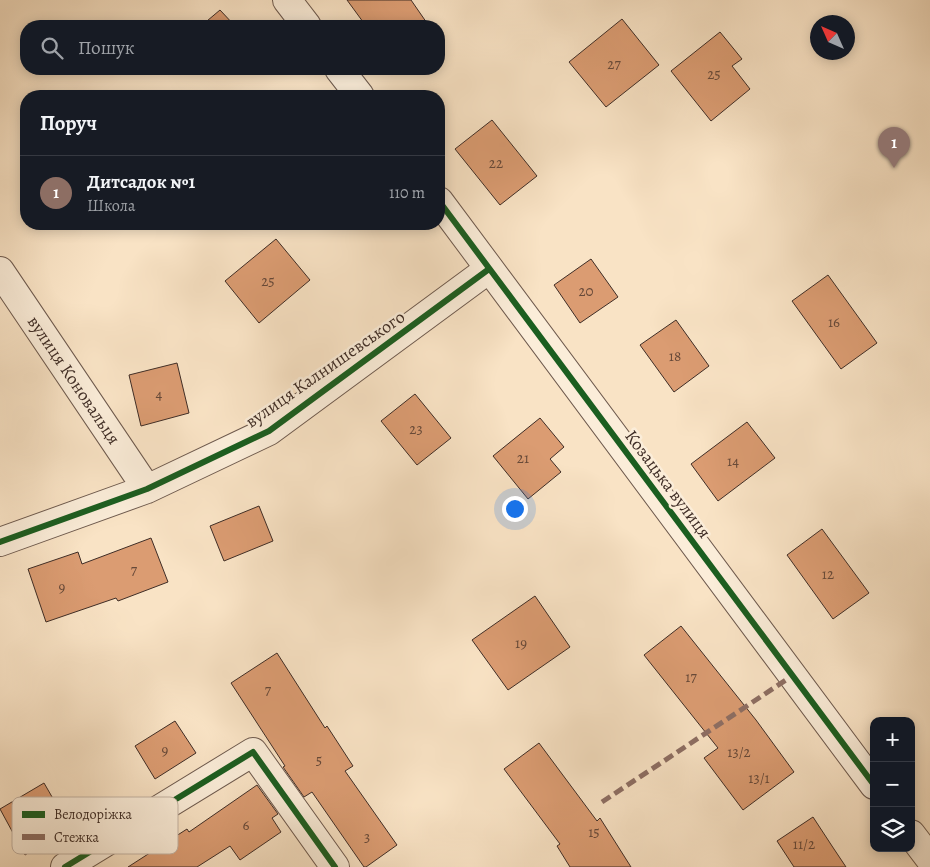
<!DOCTYPE html>
<html lang="uk">
<meta charset="utf-8">
<style>
:root{--surface:#171b24;--page:#20242c;--text:#f1f3f6;--muted:#9ea1a6;--line:#363941;--accent:#8c9099}
body{margin:0;font-family:Alegreya,serif;background:var(--page);color:var(--text)}
.controls{position:absolute;right:15px;bottom:15px;display:grid;overflow:hidden;border-radius:10px;box-shadow:0 2px 12px #0003}
.controls button{width:45px;height:45px;display:grid;place-items:center;padding:0;border:0;border-bottom:1px solid var(--line);background:var(--surface);color:var(--text);font:25px sans-serif}
.compass{position:absolute;left:810px;top:15px;width:45px;height:45px;border-radius:50%;background:var(--surface);box-shadow:0 2px 12px #0003;rotate:315deg}
.you{position:absolute;left:514px;top:508px;width:18px;height:18px;margin:-12px;border:4px solid #fff;border-radius:50%;background:#1a73e8;box-shadow:0 0 0 8px #1a73e833}
.badge{display:grid;place-items:center;width:32px;height:32px;border-radius:50%;background:var(--accent);color:#fff;font-size:16px;font-weight:700}
.pin{position:absolute;translate:-50% -41px;filter:drop-shadow(0 1px 2px #0008)}
.pin::after{content:'';position:absolute;top:26px;width:18px;height:15px;background:inherit;clip-path:polygon(0 0,100% 0,50% 100%)}
.list{margin:0;padding:0;list-style:none}
h2{display:flex;justify-content:space-between;align-items:center;height:65px;margin:0;padding:0 20px;font-size:21px}
h2 small{font-size:16px;font-weight:400;color:var(--muted)}
.list li{display:grid;grid-template-columns:32px 1fr auto;gap:15px;align-items:center;box-sizing:border-box;height:75px;padding:0 20px;border-top:1px solid var(--line)}
.list b{display:block;font-size:19px;white-space:nowrap}
.list p{margin:0;font-size:16px;white-space:nowrap;color:var(--muted)}
.list em{font-size:16px;font-style:normal;color:var(--muted)}
.icon{flex:none;width:28px;height:28px;fill:none;stroke:currentColor;stroke-width:2;stroke-linecap:round;stroke-linejoin:round}
.map{position:relative;flex:none;width:930px;height:867px;overflow:hidden}
.search{position:absolute;background:var(--surface);box-shadow:0 2px 12px #0003;left:20px;top:20px;width:425px;height:55px;display:flex;align-items:center;gap:12px;box-sizing:border-box;padding:0 18px;border-radius:20px;color:var(--muted);font-size:19px}
.panel{position:absolute;background:var(--surface);box-shadow:0 2px 12px #0003;left:20px;top:90px;width:425px;height:140px;border-radius:20px}
.map>svg:first-child{display:block}
.building{fill:#db9c72;stroke:#3f2d26}
.lines{fill:none;stroke-linecap:round;stroke-linejoin:round}
.minor-casing{stroke:#6e5a4e;stroke-width:30}
.tertiary-casing{stroke:#6e5a4e;stroke-width:30}
.minor{stroke:#fbedd9;stroke-width:28}
.tertiary{stroke:#fbedd9;stroke-width:28}
.quiet{stroke:#8d6e63;stroke-width:5;stroke-dasharray:10 5;stroke-linecap:butt}
.cycleway-casing{stroke:#fbedd9;stroke-width:9}
.cycleway{stroke:#1b5e20;stroke-width:6}
.labels{text-anchor:middle;stroke-width:5;stroke-linejoin:round;paint-order:stroke}
.number-label{font-size:15px;fill:#664939}
.street-label{font-size:18px;fill:#3f2d26;stroke:#fbedd9}
.key{fill:#fbedd9;stroke:#c3b3a3;stroke-width:1}
.key-label{font-size:14px;fill:#3f2d26}
</style>
<div class="map">
<svg width="930" height="867" viewBox="0 0 930 867">
<rect width="100%" height="100%" fill="#f9e3c5"/>
<filter id="stains"><feTurbulence type="fractalNoise" baseFrequency=".004" numOctaves="4"/><feColorMatrix values="0 0 0 0 .2 0 0 0 0 .09 0 0 0 0 .02 0 0 0 .5 -.17"/></filter>
<radialGradient id="worn" r=".72"><stop offset=".6" stop-color="#630" stop-opacity="0"/><stop offset="1" stop-color="#630" stop-opacity=".3"/></radialGradient>
<path class="building" d="M347,0H411L429,26H366Z
M220,10L235,26H201Z
M622,19L659,65L606,107L569,62Z
M720,32L742,59L732,66L750,89L711,121L671,71Z
M492,120L537,176L500,205L455,149Z
M276,239L310,280L259,323L225,281Z
M591,259L618,297L580,323L554,285Z
M828,275L877,343L841,369L792,301Z
M676,320L709,366L674,392L640,345Z
M177,363L189,413L141,426L129,375Z
M415,394L451,438L417,465L381,421Z
M540,418L564,447L550,459L561,472L528,499L493,456Z
M747,422L775,458L718,501L691,464Z
M259,506L273,541L224,561L210,526Z
M822,529L869,593L833,619L787,555Z
M151,538L168,582L118,601L116,598L46,622L28,569L78,552L82,564Z
M535,596L570,647L508,690L472,640Z
M681,626L756,720L794,772L743,810L704,758L718,748L644,655Z
M277,653L325,728L327,726L353,766L345,771L397,845L366,867H364L312,792L304,797L283,767L285,766L231,683Z
M175,721L196,753L155,779L135,746Z
M539,743L597,821L600,818L631,867H570L557,846L560,844L504,769Z
M44,783L70,828L25,855L0,809Z
M257,785L278,814L272,818L281,832L240,860L230,846L197,867H128L187,829L189,832Z
M813,817L832,846L846,867H794L777,841Z"/>
<g class="lines">
<g class="minor-casing">
<path id="minor" d="M0,271L147,489
M0,542L147,489L269,431L489,269
M65,867L253,752L335,867"/>
</g>
<g class="tertiary-casing">
<path id="tertiary" d="M287,0L307,26
M339,69L360,96
M439,201L874,785
M911,834L930,859"/>
</g>
<use href="#minor" class="minor"/>
<use href="#tertiary" class="tertiary"/>
<path class="quiet" d="M602,802L792,676"/>
<g class="cycleway-casing">
<path id="cycleway" d="M439,201L874,785
M0,542L147,489L269,431L489,269
M65,867L253,752L335,867"/>
</g>
<use href="#cycleway" class="cycleway"/>
</g>
<g class="labels">
<g class="number-label">
<text x="614" y="69">27</text>
<text x="714" y="79">25</text>
<text x="496" y="168">22</text>
<text x="268" y="286">25</text>
<text x="586" y="296">20</text>
<text x="834" y="327">16</text>
<text x="675" y="361">18</text>
<text x="159" y="399">4</text>
<text x="416" y="434">23</text>
<text x="523" y="463">21</text>
<text x="733" y="466">14</text>
<text x="134" y="575">7</text>
<text x="828" y="579">12</text>
<text x="62" y="592">9</text>
<text x="521" y="648">19</text>
<text x="691" y="682">17</text>
<text x="268" y="695">7</text>
<text x="165" y="755">9</text>
<text x="739" y="757">13/2</text>
<text x="319" y="765">5</text>
<text x="759" y="783">13/1</text>
<text x="246" y="830">6</text>
<text x="594" y="837">15</text>
<text x="367" y="842">3</text>
<text x="804" y="849">11/2</text>
</g>
<g class="street-label">
<text transform="translate(325 369) rotate(-35)" y="6">вулиця Калнишевського</text>
<text transform="translate(74 380) rotate(56)" y="6">вулиця Коновальця</text>
<text transform="translate(668 484) rotate(53)" y="6">Козацька вулиця</text>
</g>
</g>
<rect x="12" y="797" width="166" height="57" rx="8" class="key"/>
<rect x="22" y="811" width="23" height="7" fill="#1b5e20"/>
<rect x="22" y="834" width="23" height="6" fill="#8d6e63"/>
<g class="key-label">
<text x="54" y="819">Велодоріжка</text>
<text x="54" y="842">Стежка</text>
</g>
<rect width="100%" height="100%" filter="url(#stains)"/>
<rect width="100%" height="100%" fill="url(#worn)"/>
</svg>
<div class="controls">
<button>+</button>
<button>−</button>
<button><svg class="icon" aria-label="layers" viewBox="0 0 24 24"><path d="M12 4l9 5-9 5-9-5zM3 14l9 5 9-5"/></svg></button>
</div>
<svg class="compass" viewBox="-18 -18 36 36"><path d="M0-13l5 13h-10z" fill="#e53935"/><path d="M0 13l5-13h-10z" fill="#9ea1a6"/></svg>
<div class="you"></div>
<div class="pin badge" style="left:894px;top:168px;background:#8d6e63">1</div>
<div class="search"><svg class="icon" aria-label="search" viewBox="0 0 24 24"><circle cx="10" cy="10" r="6"/><path d="M15 15l6 6"/></svg>Пошук</div>
<section class="panel">
<h2>Поруч<small></small></h2>
<ul class="list">
<li><span class="badge" style="background:#8d6e63">1</span><div><b>Дитсадок №1</b><p>Школа</p></div><em>110 m</em></li>
</ul>
</section>
</div>
